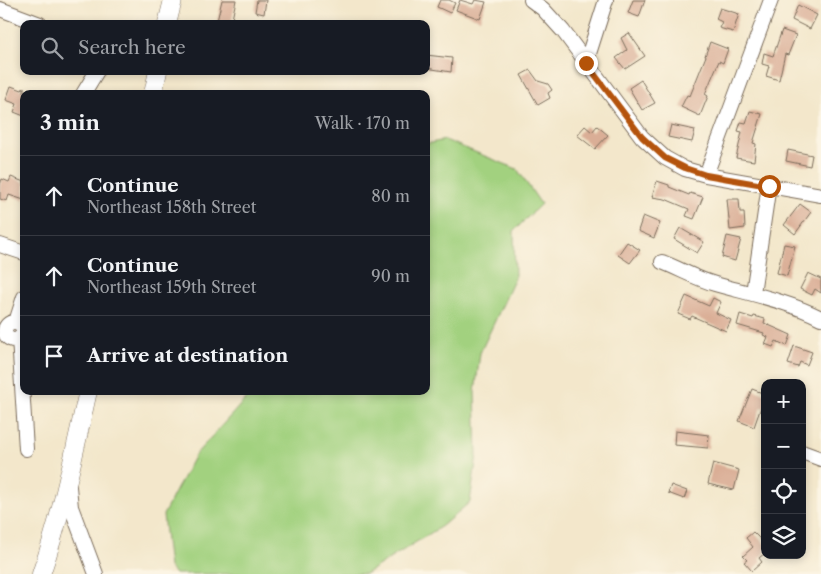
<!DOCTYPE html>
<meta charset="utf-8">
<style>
:root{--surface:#171b24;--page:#242831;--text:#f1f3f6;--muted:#9ea1a6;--line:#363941}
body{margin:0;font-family:"Libre Caslon Text",serif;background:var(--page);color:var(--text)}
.controls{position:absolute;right:15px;bottom:15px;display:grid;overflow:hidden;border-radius:10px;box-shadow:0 2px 8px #0003}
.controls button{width:45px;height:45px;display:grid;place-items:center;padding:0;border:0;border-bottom:1px solid var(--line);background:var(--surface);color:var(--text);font:25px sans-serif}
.stop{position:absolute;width:15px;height:15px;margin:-11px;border:4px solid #b45309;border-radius:50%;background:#fff}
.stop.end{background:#b45309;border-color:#fff;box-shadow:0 1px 5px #0008}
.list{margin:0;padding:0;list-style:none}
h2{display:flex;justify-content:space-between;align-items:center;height:65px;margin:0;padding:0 20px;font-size:21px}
h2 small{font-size:16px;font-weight:400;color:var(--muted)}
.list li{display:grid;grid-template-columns:32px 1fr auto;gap:15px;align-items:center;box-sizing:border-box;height:80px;padding:0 20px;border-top:1px solid var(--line)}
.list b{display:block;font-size:19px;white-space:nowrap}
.list p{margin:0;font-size:16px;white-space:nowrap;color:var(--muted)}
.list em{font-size:16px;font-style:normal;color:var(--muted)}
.icon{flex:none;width:28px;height:28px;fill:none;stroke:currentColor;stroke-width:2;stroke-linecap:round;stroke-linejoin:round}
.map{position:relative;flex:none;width:821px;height:574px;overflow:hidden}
.search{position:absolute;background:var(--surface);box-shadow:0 2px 8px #0003;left:20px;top:20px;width:410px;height:55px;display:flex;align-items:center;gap:12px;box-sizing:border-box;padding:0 18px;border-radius:10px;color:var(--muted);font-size:19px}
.panel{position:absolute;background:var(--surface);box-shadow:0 2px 8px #0003;left:20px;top:90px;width:410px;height:305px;border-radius:10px}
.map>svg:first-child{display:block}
.green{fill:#a2d17f;stroke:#6e7e4e}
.building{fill:#daae96}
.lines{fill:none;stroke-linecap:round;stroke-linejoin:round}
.minor-casing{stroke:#7b6c5b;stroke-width:16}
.major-casing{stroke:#7b6c5b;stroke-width:19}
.minor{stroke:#fff;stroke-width:14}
.major{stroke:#fff;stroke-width:18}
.route{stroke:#b45309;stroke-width:6}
</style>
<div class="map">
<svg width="821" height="574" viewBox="0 0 821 574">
<rect width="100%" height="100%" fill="#fcf5e5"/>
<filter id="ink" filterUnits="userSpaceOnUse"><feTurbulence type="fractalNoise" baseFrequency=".02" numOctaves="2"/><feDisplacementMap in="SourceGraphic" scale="10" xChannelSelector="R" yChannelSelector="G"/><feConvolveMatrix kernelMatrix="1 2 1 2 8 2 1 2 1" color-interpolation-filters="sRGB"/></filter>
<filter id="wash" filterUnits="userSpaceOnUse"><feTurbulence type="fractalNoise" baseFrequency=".0096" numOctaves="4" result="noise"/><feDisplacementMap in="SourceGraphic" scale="20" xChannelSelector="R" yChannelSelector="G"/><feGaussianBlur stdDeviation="1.12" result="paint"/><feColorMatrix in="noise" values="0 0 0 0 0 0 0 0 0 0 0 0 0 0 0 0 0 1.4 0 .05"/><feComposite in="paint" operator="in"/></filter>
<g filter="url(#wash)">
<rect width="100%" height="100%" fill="#f3e7cb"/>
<path class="green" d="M445,140L517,169L541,204L514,231L515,278L480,353L475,392L477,455L470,502L442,526L365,574H175L169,567L163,515L195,455L253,391H426V144Z"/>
<g id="blocks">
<path class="building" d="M222,0H236L231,24L217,21Z
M257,0H266L264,14L255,12Z
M440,0H449L455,3L450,13L437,7Z
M460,0L473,4L475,0L486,2L480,19L456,10Z
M633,0H645L639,17L628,13Z
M798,5L817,15L810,29L792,20Z
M720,8L739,14L733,32L719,28L722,22L716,19Z
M782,30L796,35L788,55L785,54L779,80L766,76L769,66L762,64L764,53L773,56Z
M629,33L645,56L625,69L616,58L627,50L621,38Z
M710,42L728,49L723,63L719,61L705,94L708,96L700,116L681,107L687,95L690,96L706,56H705Z
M426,55L452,58L451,72L426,68Z
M530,70L538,81L548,84L552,90L548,93L550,98L538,105L521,75Z
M641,80L655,103L642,110L629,88Z
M11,86L22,90L24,87V116L14,112L17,104L6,100Z
M750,111L762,114L753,143L756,144L754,161L736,158L742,132L738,131L741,122L746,123Z
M671,125L695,130L692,142L668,137Z
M585,126L592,132L597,126L608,135L595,149L577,135Z
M788,150L812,155L810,166L786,161Z
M11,177L24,182V200L9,195L7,201L0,199V185L2,179L9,182Z
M657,181L669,185V187L689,195L690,193L703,197L694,219L686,216L689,209L665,199L652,197Z
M727,199H739L740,212H744L745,228L730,230Z
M800,204L811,212L795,234L784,225Z
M643,216L660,223L654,238L638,231Z
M680,228L704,242L697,253L674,239Z
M727,236L741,239L735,261L722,257Z
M627,242L640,250L630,263L618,255Z
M784,244L795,246L787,276L777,273Z
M808,273L821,279V293L815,289L812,295L800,289Z
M686,296L709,306L713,298L721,302L716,313L731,320L726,331L692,316L690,319L678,314Z
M740,314L753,318L754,316L765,319L764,323L791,335L787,346L776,341L773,347L765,344L768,337L763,335L764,333L737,325Z
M794,346L812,352L807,365L800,362L798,367L788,364Z
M752,389L765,394V408L761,407L754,427L739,421Z
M675,431L709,435L708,448L674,445Z
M713,463L739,470L734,490L708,484Z
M671,485L687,491L684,499L668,493Z
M753,532L765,544V553L759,558L762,562L752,571L744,562L747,560L743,556L753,547L746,538Z"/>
</g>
</g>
<g filter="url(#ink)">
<use href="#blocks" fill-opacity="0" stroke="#7b6c5b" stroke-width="1"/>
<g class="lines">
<g class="minor-casing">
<path id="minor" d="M531,0L543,9L563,31L642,137L665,158L685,169L706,175L821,195
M0,9L40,24
M586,63L606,0
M83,94L97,71
M706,175L771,0
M0,245L24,253
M662,262C680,269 697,279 715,284C751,294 787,301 821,318
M753,293L769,185
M16,322L24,297
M5 331a9 9 0 1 1 18 0a9 9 0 1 1-18 0Z
M19,338L26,449
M802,452L821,459
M69,487L71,507L96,574"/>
</g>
<g class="major-casing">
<path id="major" d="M167,24L173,0
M153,94L158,71
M41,574C62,514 74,453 88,391"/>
</g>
<use href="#minor" class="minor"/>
<use href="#major" class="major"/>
</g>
</g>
<g class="lines" filter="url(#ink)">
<path class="route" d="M586,63L642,137L665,158L685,168L706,175L769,186"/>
</g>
</svg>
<div class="controls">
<button>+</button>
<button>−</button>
<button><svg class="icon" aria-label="locate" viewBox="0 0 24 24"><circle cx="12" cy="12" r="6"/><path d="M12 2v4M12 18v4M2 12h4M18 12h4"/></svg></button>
<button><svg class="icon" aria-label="layers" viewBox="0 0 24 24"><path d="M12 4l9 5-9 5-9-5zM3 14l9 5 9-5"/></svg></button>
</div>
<div class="stop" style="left:769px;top:186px"></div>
<div class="stop end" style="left:586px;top:63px"></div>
<div class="search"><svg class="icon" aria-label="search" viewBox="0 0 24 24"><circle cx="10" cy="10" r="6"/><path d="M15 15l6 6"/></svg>Search here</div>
<section class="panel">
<h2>3 min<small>Walk · 170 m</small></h2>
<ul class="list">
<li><svg class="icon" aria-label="ahead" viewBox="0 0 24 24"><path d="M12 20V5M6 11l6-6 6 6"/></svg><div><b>Continue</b><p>Northeast 158th Street</p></div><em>80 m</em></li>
<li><svg class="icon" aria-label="ahead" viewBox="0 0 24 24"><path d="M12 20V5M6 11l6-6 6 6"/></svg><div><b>Continue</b><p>Northeast 159th Street</p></div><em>90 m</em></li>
<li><svg class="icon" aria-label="arrive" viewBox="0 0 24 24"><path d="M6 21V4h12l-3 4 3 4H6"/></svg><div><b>Arrive at destination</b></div></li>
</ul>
</section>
</div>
